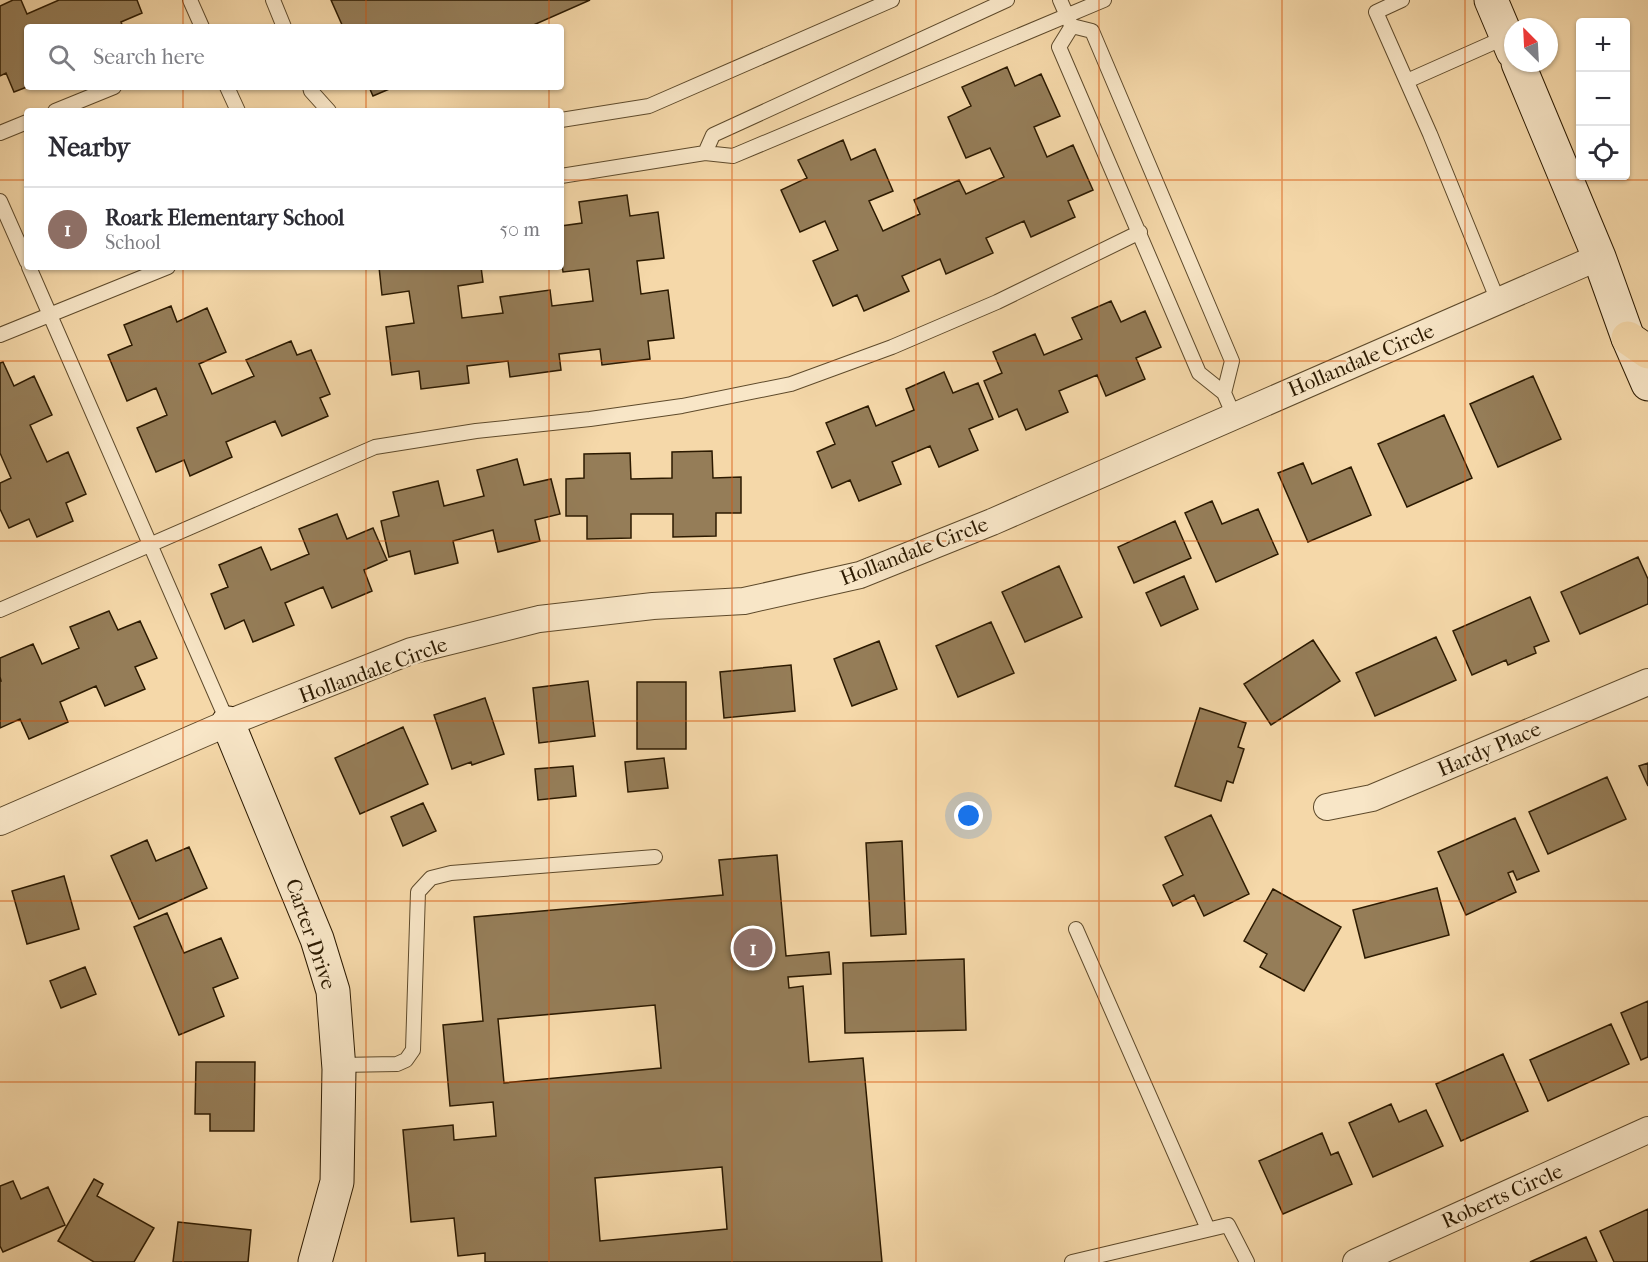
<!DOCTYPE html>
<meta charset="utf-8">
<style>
:root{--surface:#fff;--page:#f7f7f7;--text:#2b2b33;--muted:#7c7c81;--line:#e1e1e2;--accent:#8f2418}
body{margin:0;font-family:"IM FELL French Canon",serif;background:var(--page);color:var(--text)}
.controls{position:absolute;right:18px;top:18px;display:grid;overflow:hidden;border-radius:6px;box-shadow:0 2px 4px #0004}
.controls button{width:54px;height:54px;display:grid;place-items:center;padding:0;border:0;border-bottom:2px solid var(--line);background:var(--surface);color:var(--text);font:30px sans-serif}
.compass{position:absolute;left:1504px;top:18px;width:54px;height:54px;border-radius:50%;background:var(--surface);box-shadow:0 2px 4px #0004;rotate:336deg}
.you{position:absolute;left:969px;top:816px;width:21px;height:21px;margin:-15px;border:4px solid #fff;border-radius:50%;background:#1a73e8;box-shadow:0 0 0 9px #1a73e833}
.badge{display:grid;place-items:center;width:39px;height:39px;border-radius:50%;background:var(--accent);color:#fff;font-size:20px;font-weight:700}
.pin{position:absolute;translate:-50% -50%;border:3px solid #fff;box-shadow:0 2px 6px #0006}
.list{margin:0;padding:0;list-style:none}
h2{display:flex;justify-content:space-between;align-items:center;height:78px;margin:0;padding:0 24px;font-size:26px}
h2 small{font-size:20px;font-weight:400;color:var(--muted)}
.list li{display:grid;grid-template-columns:39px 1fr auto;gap:18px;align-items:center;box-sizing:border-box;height:84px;padding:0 24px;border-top:2px solid var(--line)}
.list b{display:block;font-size:22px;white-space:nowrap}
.list p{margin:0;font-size:20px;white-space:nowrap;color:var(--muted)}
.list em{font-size:20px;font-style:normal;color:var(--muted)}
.icon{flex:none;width:33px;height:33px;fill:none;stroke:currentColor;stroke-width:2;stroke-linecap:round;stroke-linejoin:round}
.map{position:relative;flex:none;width:1648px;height:1262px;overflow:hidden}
.search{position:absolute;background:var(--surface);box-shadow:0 2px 4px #0004;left:24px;top:24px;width:540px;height:66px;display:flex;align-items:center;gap:15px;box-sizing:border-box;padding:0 21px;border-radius:6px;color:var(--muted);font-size:22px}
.panel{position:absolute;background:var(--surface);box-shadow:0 2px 4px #0004;left:24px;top:108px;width:540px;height:162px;border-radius:6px}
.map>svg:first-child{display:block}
.building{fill:#957d58;stroke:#2c1a01;stroke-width:1.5;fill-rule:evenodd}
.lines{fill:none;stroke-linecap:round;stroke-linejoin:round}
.lane-casing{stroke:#5e4a2b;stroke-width:16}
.street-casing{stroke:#5e4a2b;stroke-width:28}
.secondary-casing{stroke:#2c1a01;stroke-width:35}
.highway-casing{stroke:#2c1a01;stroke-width:35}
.lane{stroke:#f8e6c7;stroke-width:14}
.street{stroke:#f8e6c7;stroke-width:26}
.secondary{stroke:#f8e6c7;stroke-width:33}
.highway{stroke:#f5d8a9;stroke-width:33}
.grid{fill:none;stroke:#d5530b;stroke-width:1.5;stroke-opacity:0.55}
.labels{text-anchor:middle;stroke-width:4.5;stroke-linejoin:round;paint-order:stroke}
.street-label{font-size:21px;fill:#2c1a01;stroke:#f8e6c7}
</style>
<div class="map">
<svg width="1648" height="1262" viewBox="0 0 1648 1262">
<rect width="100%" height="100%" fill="#f5d8a9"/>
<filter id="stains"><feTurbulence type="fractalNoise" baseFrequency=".00333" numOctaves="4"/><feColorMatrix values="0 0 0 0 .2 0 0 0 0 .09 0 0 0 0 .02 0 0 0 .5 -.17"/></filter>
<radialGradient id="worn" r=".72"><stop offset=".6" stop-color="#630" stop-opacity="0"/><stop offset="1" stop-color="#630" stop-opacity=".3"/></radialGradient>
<path class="building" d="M13,0H21L27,14L59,0H137L142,13L121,22L123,27H27V87L14,92L6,73L0,76V6Z
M331,0H590L529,27H343Z
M1007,67L1015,86L1041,74L1060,116L1034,127L1047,157L1073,145L1093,190L1068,201L1075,217L1031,237L1024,221L986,238L993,253L946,274L940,259L902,276L909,291L864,311L857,295L833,306L813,261L838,250L825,221L800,232L781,190L807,178L798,160L843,140L851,160L875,149L893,191L869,201L883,231L920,214L914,200L959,180L966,194L1004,177L990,148L966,158L948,117L971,106L962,87Z
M369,87H394L373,96Z
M627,195L630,216L658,212L664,258L637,261L641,294L668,290L674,338L648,341L650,359L602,365L600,349L559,354L561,370L510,377L508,361L467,366L469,383L421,389L419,371L392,375L386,327L414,323L409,291L382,295L379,267H481L483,282L458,286L462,318L503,313L500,297L550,290L552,306L593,301L589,269L563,272L561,258V226L582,223L579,202Z
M1111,301L1121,322L1145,311L1161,347L1136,358L1145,379L1106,396L1097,375L1059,391L1068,412L1026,430L1017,409L999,417L984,381L1002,373L993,352L1035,334L1044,355L1082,339L1072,318Z
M171,306L177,322L207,308L226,352L199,364L212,394L254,376L246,360L291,341L297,355L311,350L330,394L320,398L328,416L282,436L275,421L226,442L232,457L190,476L184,460L156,472L137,428L167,415L156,388L127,401L108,355L132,345L124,325Z
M3,362L14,386L34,376L52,415L30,425L47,462L68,452L86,494L66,503L73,521L37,537L29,519L9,528L0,509V483L11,478L0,453V363Z
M944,372L953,393L978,383L993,419L969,429L978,450L939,467L930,446L892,462L901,484L859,501L850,480L832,488L817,452L835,444L826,423L868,406L876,426L914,410L906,389Z
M1533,376L1561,439L1498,467L1470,404Z
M1444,415L1472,478L1407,507L1378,444Z
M712,451L713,478L741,477V513H716V536L673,537V514H631V538L587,539V516H566V479L584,478V454L630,453L631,479L672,478V452Z
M517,459L524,485L551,479L560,514L535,520L540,541L498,552L493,530L453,541L458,563L415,574L410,551L389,557L381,521L399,516L393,492L438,481L444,506L484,496L477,470Z
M1303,463L1312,484L1351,467L1371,515L1308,542L1278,473Z
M1212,501L1222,524L1258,509L1278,554L1216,582L1185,513Z
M337,514L347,539L373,528L387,560L364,570L372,591L332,608L323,587L285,603L294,625L253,642L244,620L225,629L211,594L228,587L219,565L261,547L271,570L309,554L299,529Z
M1175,521L1191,558L1134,583L1118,547Z
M1638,557L1648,579V604L1580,634L1561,592Z
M1059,566L1082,617L1025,642L1002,592Z
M1184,576L1198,609L1161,626L1146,593Z
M1530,597L1549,641L1534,647L1536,653L1508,665L1506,660L1472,675L1453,631Z
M109,611L118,630L140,621L157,658L135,667L145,689L105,706L96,686L60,702L68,722L29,739L20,719L0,728V681H1L0,677V658L33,644L42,664L79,648L70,627Z
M991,622L1014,673L958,697L936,646Z
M1436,637L1456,680L1375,716L1356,673Z
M1313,640L1340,681L1271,725L1244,684Z
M879,641L897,689L852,706L834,659Z
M791,665L795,711L724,718L720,672Z
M588,681L595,736L539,743L533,688Z
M637,682H686V749H637Z
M485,698L504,754L472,765L471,762L452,769L434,715Z
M1200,708L1246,723L1238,747L1244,749L1233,783L1227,781L1221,801L1175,786Z
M403,727L428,784L360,814L335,758Z
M664,758L668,788L628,792L625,762Z
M1648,763V786L1639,766Z
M573,766L576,796L538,800L535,769Z
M1607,777L1626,819L1548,854L1529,812Z
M423,803L436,831L403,846L391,817Z
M1211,815L1249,894L1204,916L1194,895L1173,906L1163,885L1183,875L1165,837Z
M1515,818L1539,871L1517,880L1513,871L1508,873L1516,892L1466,915L1438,852Z
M147,840L156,861L189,847L207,888L139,919L111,856Z
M902,841L906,934L871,936L866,843Z
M777,855L786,956L829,952L831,974L788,977L789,988L803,986L809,1062L863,1058L882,1262H485V1253L458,1256L454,1218L411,1222L403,1130L453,1125L454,1140L496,1136L493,1102L450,1106L443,1025L483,1021L474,917L723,895L719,860ZM655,1005L661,1068L504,1083L498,1019ZM722,1167L727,1229L600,1241L595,1178Z
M64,876L79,929L27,944L12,891Z
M1437,888L1449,935L1365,958L1353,910Z
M1273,889L1341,927L1304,991L1260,967L1267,954L1244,941Z
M167,913L184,953L221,938L238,978L213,988L224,1016L179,1035L134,927Z
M964,959L966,1030L845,1033L843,963Z
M85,967L96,994L61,1008L50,981Z
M1648,1001V1057L1641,1060L1621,1013Z
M1611,1024L1629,1064L1548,1101L1530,1060Z
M1503,1054L1528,1111L1461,1141L1436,1084Z
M196,1062H255L254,1131H210V1114H195Z
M1391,1104L1399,1122L1426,1110L1443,1146L1373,1177L1349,1123Z
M1322,1133L1331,1155L1338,1152L1352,1184L1283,1214L1259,1161Z
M94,1179L103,1184L97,1196L154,1228L134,1262H94L58,1241Z
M13,1181L21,1199L48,1187L65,1225L3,1252L0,1246V1186Z
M1648,1209V1262H1614L1600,1231Z
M178,1222L251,1230L248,1262H173Z
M1586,1237L1597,1262H1530Z"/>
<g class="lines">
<g class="lane-casing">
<path id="lane" d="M190,0L202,27
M273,0L284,27
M1060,0L1071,25
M1402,0L1376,12L1430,134L1498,301
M1072,26L1059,47L1199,373L1224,393L1234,416
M1072,26L1092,31L1232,361L1224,393
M1407,81L1506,37
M227,87L238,111
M310,87L311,91L329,111
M55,111L114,87
M561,120L649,106L892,0
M0,133L27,122
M705,153L713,135L1007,0
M561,176L705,153L733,156L1104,0
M0,201L27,262
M29,267L228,723
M0,335L168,267
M0,610L375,447L476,431L590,419L682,406L791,384L892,347L997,302L1140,232
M1076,929L1208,1229
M339,1065L397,1064L406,1060L413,1050L418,892L431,878L451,873L655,857
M1072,1262L1228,1225L1247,1262"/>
</g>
<g class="street-casing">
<path id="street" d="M1327,807L1372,798L1648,682
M0,822L228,723L411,651L539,619L653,606L744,601L860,575L992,522L1599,257
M1356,1262L1648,1130"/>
</g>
<g class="secondary-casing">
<path id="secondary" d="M1491,0L1513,52
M1518,63L1599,257L1628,338L1648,384
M228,723L317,939L333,991L339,1069L337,1182L315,1262"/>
</g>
<g class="highway-casing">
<path id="highway" d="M1628,338L1648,352"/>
</g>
<use href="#lane" class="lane"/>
<use href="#street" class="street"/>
<use href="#secondary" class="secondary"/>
<use href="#highway" class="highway"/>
</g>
<path class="grid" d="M183,0V27M366,0V27M549,0V27M732,0V1262M916,0V1262M1099,0V1262M1282,0V1262M1465,0V1262M183,87V111M366,87V111M549,87V111M0,180H27M561,180H1648M183,267V1262M366,267V1262M549,267V1262M0,361H1648M0,541H1648M0,721H1648M0,901H1648M0,1082H1648"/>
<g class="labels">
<g class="street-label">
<text transform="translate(1361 360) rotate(-23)" y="7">Hollandale Circle</text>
<text transform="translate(914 551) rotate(-21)" y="7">Hollandale Circle</text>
<text transform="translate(373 670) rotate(-20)" y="7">Hollandale Circle</text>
<text transform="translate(1489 749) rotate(-23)" y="7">Hardy Place</text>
<text transform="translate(311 934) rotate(71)" y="7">Carter Drive</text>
<text transform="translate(1502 1196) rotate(-24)" y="7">Roberts Circle</text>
</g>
</g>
<rect width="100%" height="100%" filter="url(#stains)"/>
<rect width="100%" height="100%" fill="url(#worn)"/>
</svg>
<div class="controls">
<button>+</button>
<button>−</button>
<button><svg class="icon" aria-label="locate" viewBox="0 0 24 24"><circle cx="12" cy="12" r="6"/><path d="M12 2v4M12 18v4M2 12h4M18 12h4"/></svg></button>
</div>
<svg class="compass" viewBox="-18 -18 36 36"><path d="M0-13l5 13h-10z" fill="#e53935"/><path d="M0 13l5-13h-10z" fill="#7c7c81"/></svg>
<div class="you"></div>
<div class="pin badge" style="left:753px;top:948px;background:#8d6e63">1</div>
<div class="search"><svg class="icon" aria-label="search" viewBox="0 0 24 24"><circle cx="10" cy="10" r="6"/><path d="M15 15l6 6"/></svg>Search here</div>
<section class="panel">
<h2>Nearby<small></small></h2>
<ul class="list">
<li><span class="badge" style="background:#8d6e63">1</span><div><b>Roark Elementary School</b><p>School</p></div><em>50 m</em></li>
</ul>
</section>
</div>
